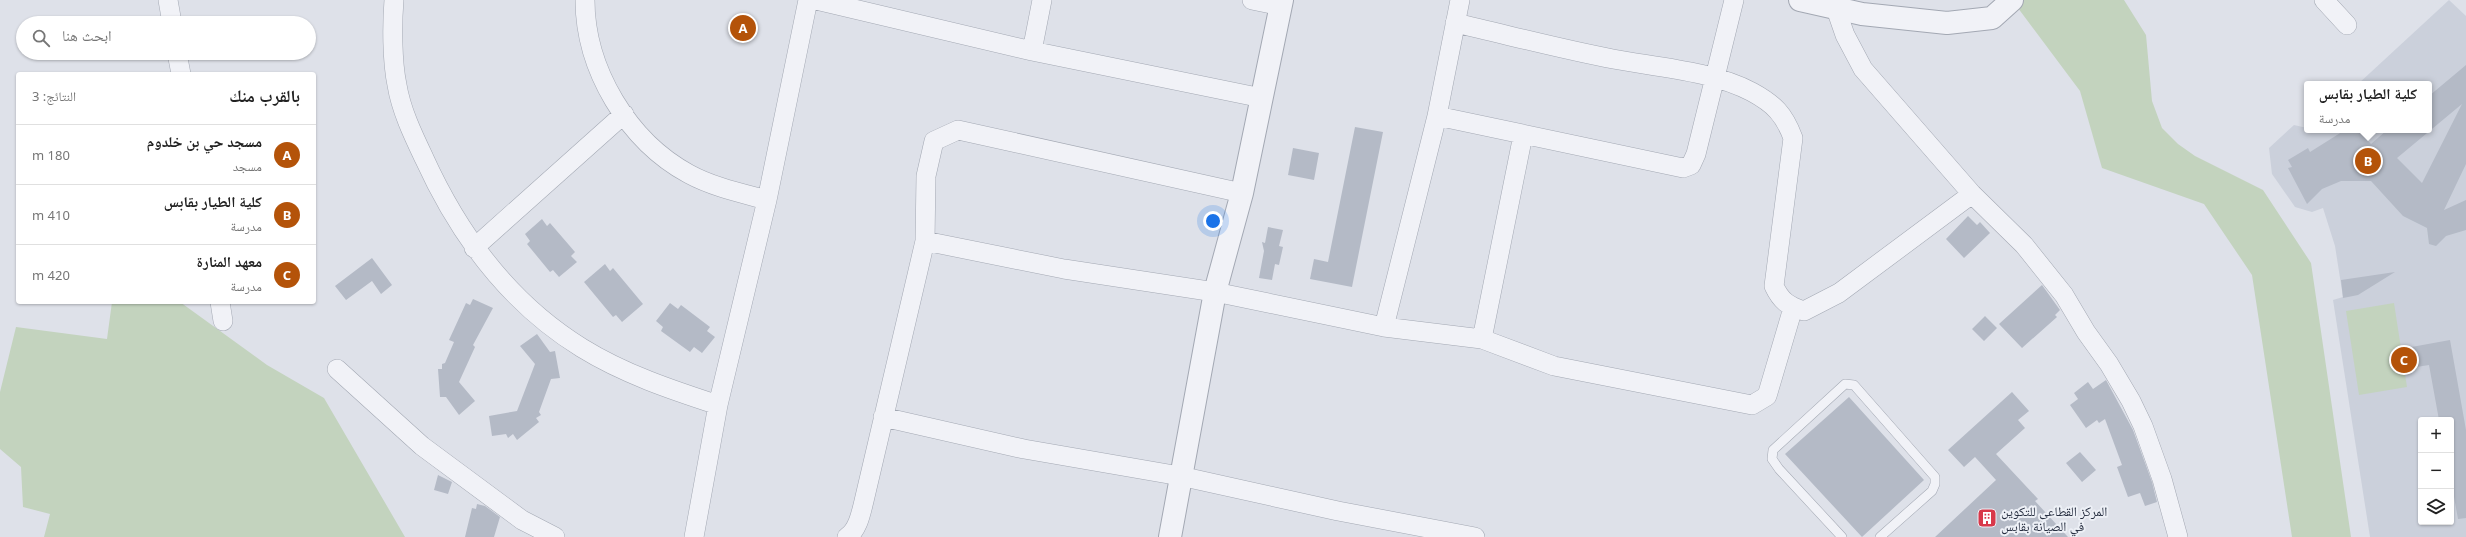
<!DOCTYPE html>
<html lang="ar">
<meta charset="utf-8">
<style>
:root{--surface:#fff;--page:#f2f2f2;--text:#222;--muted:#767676;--line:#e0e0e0;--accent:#b45309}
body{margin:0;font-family:"Noto Sans","Noto Naskh Arabic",sans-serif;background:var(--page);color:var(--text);direction:rtl}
.controls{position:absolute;right:12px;bottom:12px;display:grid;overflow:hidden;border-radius:4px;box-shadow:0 1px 3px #0004}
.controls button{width:36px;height:36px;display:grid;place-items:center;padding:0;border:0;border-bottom:1px solid var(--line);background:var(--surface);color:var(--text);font:20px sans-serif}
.you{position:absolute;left:1213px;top:221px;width:14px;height:14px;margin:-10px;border:3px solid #fff;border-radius:50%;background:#1a73e8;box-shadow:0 0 0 6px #1a73e833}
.badge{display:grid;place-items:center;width:26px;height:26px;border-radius:50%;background:var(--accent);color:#fff;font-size:13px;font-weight:700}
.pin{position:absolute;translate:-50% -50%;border:2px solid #fff;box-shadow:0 1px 4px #0006}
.popup{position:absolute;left:2304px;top:81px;width:128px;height:52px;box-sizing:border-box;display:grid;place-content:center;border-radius:4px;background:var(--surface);filter:drop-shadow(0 1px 3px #0005);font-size:13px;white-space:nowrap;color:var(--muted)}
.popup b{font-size:15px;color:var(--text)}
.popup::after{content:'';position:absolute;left:50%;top:100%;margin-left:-8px;border:8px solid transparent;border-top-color:var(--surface)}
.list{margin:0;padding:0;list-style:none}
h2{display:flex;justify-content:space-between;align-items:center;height:52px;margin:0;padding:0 16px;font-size:17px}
h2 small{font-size:13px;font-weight:400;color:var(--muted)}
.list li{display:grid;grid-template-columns:26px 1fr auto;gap:12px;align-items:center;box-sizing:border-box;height:60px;padding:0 16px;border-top:1px solid var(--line)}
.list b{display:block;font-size:15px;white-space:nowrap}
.list p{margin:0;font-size:13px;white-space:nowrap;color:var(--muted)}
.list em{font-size:13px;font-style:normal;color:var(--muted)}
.icon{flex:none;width:22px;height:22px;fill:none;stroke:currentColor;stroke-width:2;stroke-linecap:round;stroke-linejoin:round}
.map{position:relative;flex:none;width:2466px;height:537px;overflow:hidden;direction:ltr}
.search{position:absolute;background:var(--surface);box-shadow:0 1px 3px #0004;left:16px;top:16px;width:300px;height:44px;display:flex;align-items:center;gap:10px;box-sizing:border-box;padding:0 14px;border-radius:22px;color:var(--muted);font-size:15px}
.panel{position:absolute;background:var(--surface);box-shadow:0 1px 3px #0004;left:16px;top:72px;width:300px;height:232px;border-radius:4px;direction:rtl}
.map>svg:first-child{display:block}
.built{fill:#cbd0db;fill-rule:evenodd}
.green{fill:#c3d3be}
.building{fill:#b4bac6;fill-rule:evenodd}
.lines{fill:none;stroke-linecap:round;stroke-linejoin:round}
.service-casing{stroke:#a3a8b3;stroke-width:10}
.minor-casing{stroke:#a3a8b3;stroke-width:20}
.tertiary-casing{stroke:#a3a8b3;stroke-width:24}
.service{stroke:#f1f2f7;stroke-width:9}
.minor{stroke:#f1f2f7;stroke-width:19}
.tertiary{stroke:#f1f2f7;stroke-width:22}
.labels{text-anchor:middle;stroke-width:4;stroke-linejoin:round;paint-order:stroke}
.poi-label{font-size:13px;fill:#262e40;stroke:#edf0f6;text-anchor:start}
</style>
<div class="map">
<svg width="2466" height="537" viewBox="0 0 2466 537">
<rect width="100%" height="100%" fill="#dee1e9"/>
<path class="built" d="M2449,0L2466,16V537H2370L2333,300L2343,297L2335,246L2323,208L2312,212L2295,207L2272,174L2269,148L2294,125L2307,128V130H2429V84H2358ZM2421,420H2451V522H2421Z"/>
<path class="green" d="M2012,0H2124L2146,35L2152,101L2162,128L2178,144L2195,156L2263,190L2311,263L2351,537H2292L2252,275L2204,204L2102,168L2080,91Z
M112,302H180L267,365L324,398L405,537H44L50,514L23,507L21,467L0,449V392L16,327L107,339Z
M2394,303L2407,387L2359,395L2346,311Z"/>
<path class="building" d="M2466,65V164L2444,210L2466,200V230L2446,236L2436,246L2429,244L2427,228L2403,216L2371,181H2341L2322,189L2307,204L2288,168L2292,167L2288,160L2308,148L2310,152L2345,130H2358L2371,144L2387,130H2429V96ZM2462,104L2422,183L2397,158Z
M1355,127L1383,132L1352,287L1310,279L1314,259L1328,262Z
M1293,148L1319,153L1314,180L1288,175Z
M1968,216L1977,225L1980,222L1990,233L1964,258L1946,239Z
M542,219L547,226L550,223L575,252L571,256L577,262L559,277L553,270L550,272L527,244L530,241L525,234Z
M1268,227L1283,230L1279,246L1283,247L1279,265L1275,264L1272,280L1259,278L1264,251L1262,242L1265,243Z
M372,258L392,285L381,294L372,281L346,300L335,286Z
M605,264L610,271L613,268L643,304L622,322L616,315L613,317L584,282Z
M2395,272L2358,295L2343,298L2341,280Z
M2042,285L2060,310L2055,315L2057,317L2022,348L1999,324Z
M473,299L493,308L473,345L475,347L459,382L475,401L459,415L446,397H440L438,369H442V364L445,363L454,342L449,340L466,303L470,305Z
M670,303L678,309L681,305L710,327L707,331L715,337L702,353L694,347L690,352L661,331L663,327L656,321Z
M1985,316L1997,328L1984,341L1972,329Z
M537,334L550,352L555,351L560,378L551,379L539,412L541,415L536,418L539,422L517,440L513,434L508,438L506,434L492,436L489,416L517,411L535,364L520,346Z
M2450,340L2466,430V518L2458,519L2451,480V420H2439L2429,365L2410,368L2406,348Z
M2106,380L2133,430L2152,482L2157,502L2145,506L2140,493L2128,497L2117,467L2122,465L2105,419L2099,423L2097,420L2086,428L2070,405L2078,399L2074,393L2088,382L2093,389Z
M2012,392L2029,411L2018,420L2025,428L1996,454L2038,499L2035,501L2068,537H1935L1996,480L1975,457L1964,467L1948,450Z
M1849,397L1924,480L1862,537L1785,454Z
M2080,452L2096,470L2082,482L2066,463Z
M438,475L452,482L448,494L434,490Z
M477,504L485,506L500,517L494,537H465L472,508L476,509Z"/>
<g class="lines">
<g class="service-casing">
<path id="service" d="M1842,537L1779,469L1772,459L1773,450L1845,384L1854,385L1935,477V484L1932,491L1880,537"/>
</g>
<g class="minor-casing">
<path id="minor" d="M168,0L172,23
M394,0C392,24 392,61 397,85C401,110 413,135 424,158C459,235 509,303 582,348C624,374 672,390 718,405
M585,0C585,69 628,141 689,174C713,187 741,193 767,200
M816,0L1032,51L1262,98
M1252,0L1281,6
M2324,0L2347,25
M1836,9L1845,35L1863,69L1972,194L2024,245L2064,295L2086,332L2109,364L2131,401L2143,426L2162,479L2178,537
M1455,23C1508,35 1560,49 1613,59C1656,67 1713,71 1752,92C1774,104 1784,114 1793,138L1774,286C1781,301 1788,306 1804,311L1839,293L1972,194
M1032,51L1042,0
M177,53L181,74
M1437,116L1683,168L1691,165L1696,154L1734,0
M925,241L1064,269L1215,292L1384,327L1482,339L1554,366L1752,405L1767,396L1793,308
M474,248L624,114
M220,302L223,321
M1384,327L1437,116L1460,0
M1482,339L1523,135
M337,369L422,446L522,520L555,537
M883,417L1024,449L1180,476L1338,511L1475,537
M694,537L718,405L767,200L808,0
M847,537C858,530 861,513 864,501L925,241L926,176L934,141L958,130L1242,193"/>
</g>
<g class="tertiary-casing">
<path id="tertiary" d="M1800,0L1862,14L1947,23L1992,18L2012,0
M1170,537L1215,292L1242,193L1282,0"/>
</g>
<use href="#service" class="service"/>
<use href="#minor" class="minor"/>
<use href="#tertiary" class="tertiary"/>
</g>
<defs>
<g id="building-square" transform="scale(1)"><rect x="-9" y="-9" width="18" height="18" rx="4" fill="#d8384a" stroke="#edf0f6"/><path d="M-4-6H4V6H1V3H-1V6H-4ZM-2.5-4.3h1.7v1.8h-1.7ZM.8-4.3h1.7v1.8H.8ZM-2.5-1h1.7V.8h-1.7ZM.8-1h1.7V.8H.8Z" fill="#fff"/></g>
</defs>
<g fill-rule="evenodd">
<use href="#building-square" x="1987" y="518"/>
</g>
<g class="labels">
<g class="poi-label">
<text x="2001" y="516">المركز القطاعى للتكوين<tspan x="2001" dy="15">في الصيانة بقابس</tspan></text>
</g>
</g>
</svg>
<div class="controls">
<button>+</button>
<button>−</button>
<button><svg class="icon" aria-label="layers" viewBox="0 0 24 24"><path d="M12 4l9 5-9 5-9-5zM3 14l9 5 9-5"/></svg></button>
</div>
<div class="you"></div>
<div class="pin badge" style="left:743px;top:28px">A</div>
<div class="pin badge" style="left:2368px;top:161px">B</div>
<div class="popup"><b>كلية الطيار بقابس</b>مدرسة</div>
<div class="pin badge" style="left:2404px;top:360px">C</div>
<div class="search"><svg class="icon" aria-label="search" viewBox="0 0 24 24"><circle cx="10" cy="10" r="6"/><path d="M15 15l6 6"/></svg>ابحث هنا</div>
<section class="panel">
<h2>بالقرب منك<small>النتائج: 3</small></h2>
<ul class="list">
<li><span class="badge">A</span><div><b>مسجد حي بن خلدوم</b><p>مسجد</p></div><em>180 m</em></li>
<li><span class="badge">B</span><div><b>كلية الطيار بقابس</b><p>مدرسة</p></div><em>410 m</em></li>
<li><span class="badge">C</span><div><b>معهد المنارة</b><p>مدرسة</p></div><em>420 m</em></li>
</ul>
</section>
</div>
